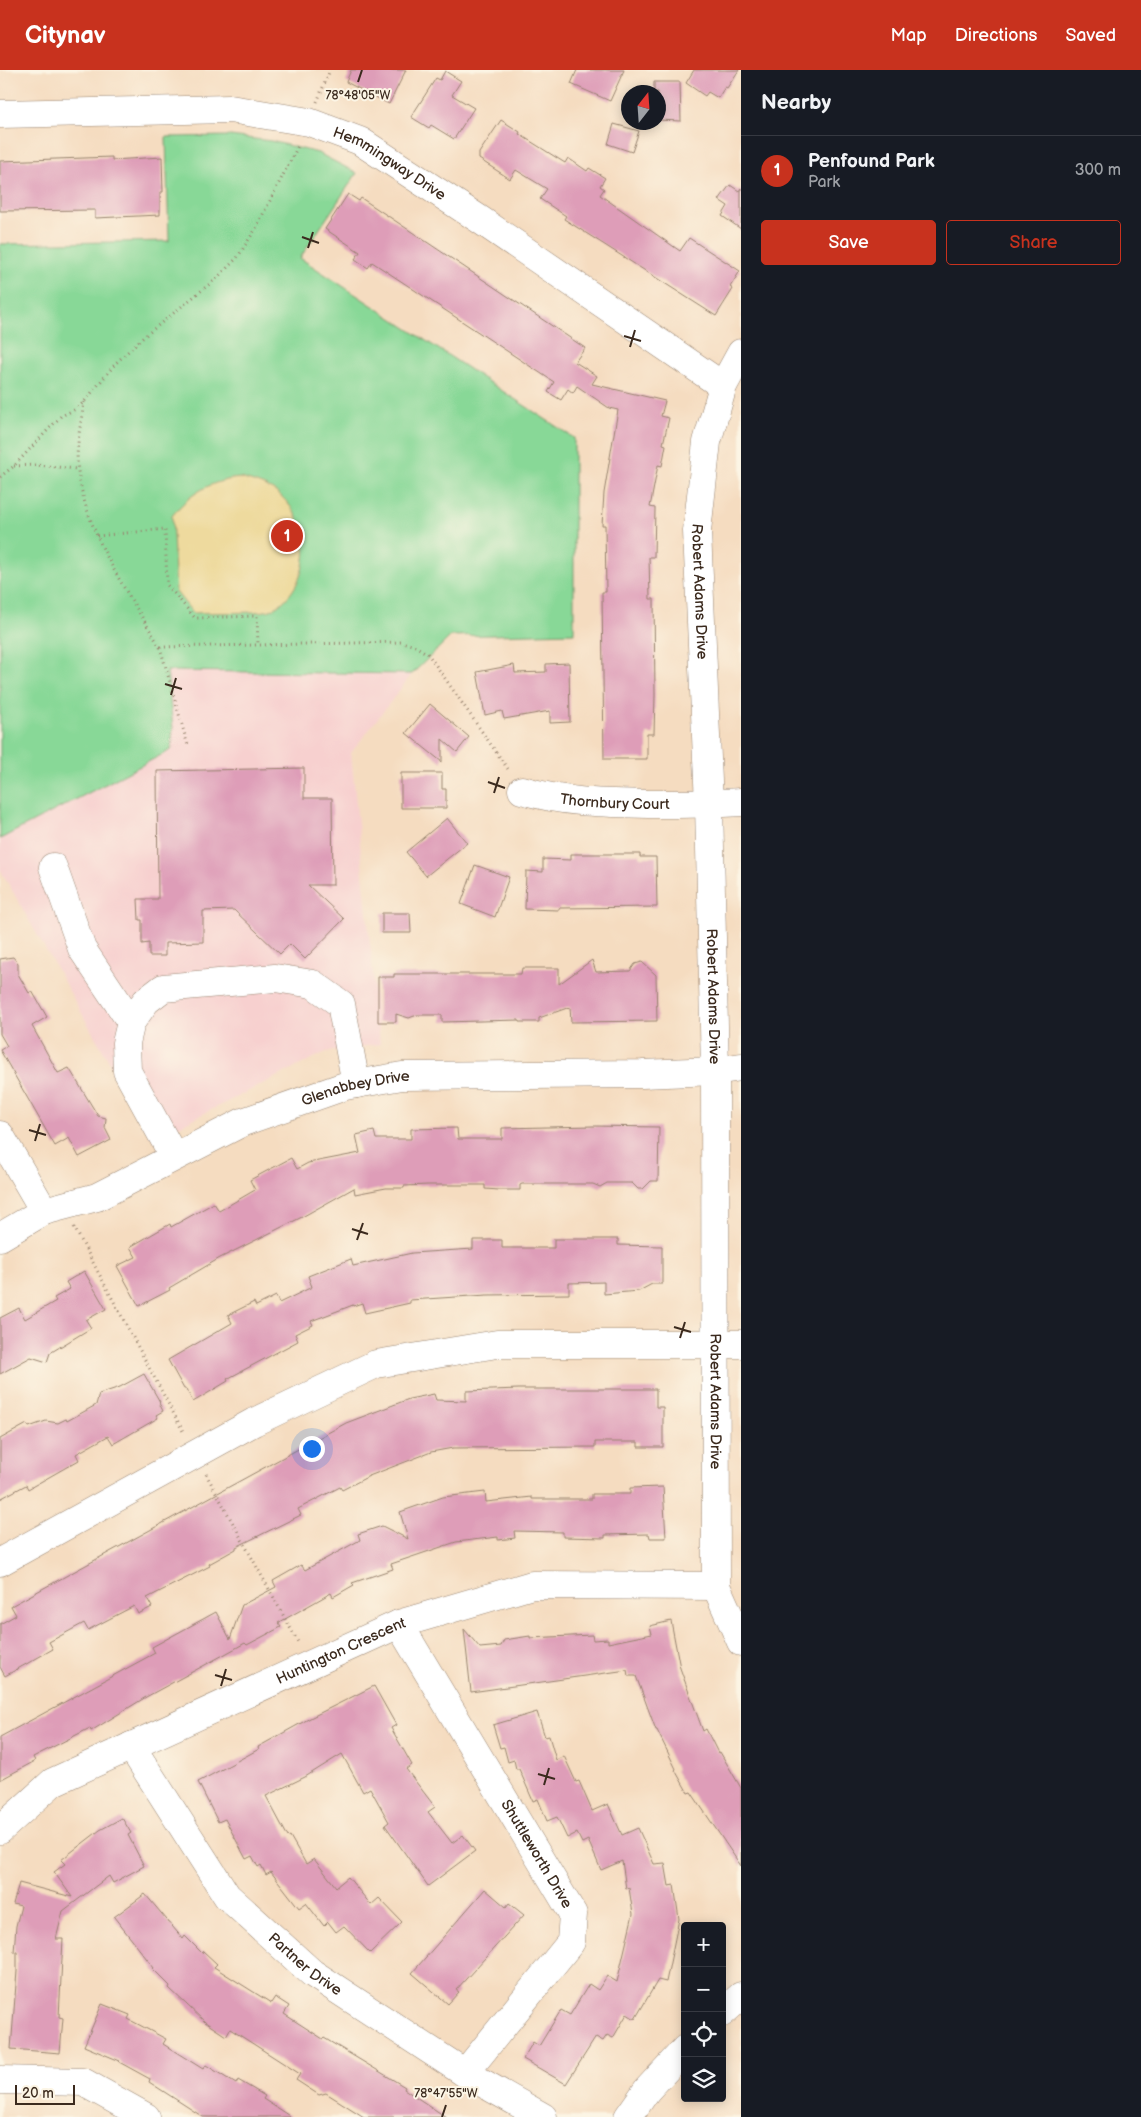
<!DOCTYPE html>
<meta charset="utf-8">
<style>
:root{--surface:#171b24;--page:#20242c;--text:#f1f3f6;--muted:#9ea1a6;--line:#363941;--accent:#c8321e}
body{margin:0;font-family:"Balsamiq Sans",sans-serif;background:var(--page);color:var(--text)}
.controls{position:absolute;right:15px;bottom:15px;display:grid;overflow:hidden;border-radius:5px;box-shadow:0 2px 12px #0003}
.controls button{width:45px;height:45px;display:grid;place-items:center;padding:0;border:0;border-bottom:1px solid var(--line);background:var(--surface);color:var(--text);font:25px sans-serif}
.compass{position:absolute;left:621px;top:15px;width:45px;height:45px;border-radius:50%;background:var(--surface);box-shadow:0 2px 12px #0003;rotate:17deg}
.scale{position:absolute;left:15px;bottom:12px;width:60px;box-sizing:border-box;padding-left:5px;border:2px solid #3b2a1e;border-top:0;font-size:14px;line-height:18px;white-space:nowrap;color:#3b2a1e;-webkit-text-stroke:4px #fcf5e5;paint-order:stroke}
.you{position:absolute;left:311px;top:1378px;width:18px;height:18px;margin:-12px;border:4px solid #fff;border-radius:50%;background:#1a73e8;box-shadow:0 0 0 8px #1a73e833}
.badge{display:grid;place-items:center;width:32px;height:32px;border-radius:50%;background:var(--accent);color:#fff;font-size:16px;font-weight:700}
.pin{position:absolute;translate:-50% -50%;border:2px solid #fff;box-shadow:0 1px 5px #0006}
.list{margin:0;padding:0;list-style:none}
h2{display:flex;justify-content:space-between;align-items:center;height:65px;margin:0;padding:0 20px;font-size:21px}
h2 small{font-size:16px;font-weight:400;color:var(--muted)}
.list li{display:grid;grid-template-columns:32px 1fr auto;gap:15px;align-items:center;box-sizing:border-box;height:70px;padding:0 20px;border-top:1px solid var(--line)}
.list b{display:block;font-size:19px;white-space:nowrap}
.list p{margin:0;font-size:16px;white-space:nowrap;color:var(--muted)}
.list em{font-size:16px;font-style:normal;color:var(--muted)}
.actions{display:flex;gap:10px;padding:15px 20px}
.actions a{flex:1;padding:11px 0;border:1px solid var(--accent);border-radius:5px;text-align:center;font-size:18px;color:var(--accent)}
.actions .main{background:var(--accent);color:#fff}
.icon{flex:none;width:28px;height:28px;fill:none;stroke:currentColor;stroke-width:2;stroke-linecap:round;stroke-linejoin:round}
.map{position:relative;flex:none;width:741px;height:2047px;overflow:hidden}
header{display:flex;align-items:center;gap:30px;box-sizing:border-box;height:70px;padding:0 25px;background:var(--accent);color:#fff}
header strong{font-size:24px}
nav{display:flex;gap:28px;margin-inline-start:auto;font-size:18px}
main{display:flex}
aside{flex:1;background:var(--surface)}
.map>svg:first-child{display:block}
.built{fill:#f7d0cf}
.green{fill:#88d897;stroke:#62815a}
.sand{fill:#eeda9e;stroke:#94825e}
.building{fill:#de9db8}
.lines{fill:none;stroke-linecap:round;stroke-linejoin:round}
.minor-casing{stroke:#98836f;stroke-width:29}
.path{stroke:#98836f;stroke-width:3;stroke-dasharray:1 4;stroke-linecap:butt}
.minor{stroke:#fff;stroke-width:28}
.ticks{fill:none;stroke:#3b2a1e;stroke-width:2}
.labels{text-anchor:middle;stroke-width:4;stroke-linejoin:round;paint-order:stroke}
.street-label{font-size:15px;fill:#3b2a1e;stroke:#fcf5e5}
.ticks-label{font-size:12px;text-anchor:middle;fill:#3b2a1e;stroke:#fcf5e5;stroke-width:4;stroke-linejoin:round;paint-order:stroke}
</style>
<header>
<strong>Citynav</strong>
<nav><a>Map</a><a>Directions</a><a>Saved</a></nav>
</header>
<main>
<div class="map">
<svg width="741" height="2047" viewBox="0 0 741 2047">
<rect width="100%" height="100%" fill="#fcf5e5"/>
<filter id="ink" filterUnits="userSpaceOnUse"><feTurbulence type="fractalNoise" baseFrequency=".02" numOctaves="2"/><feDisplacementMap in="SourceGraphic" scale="10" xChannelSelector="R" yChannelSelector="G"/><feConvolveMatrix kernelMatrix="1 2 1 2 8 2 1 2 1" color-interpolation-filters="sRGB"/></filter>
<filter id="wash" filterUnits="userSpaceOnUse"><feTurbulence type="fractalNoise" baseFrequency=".0096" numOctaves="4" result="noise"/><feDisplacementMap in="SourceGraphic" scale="20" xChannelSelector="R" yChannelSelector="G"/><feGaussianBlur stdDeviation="1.12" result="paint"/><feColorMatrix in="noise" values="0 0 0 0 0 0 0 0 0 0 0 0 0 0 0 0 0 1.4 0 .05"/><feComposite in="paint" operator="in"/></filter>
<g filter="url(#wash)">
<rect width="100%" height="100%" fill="#f5dcc0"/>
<path class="built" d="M167,601L412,604L351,683L380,974L326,982L153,1069L0,799V769L170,680L173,658Z"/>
<path class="green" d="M230,66L271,71L318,83L357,103L300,188L574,368V563L451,566L412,604L167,601L173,658L171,680L0,769V174L169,171L166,67Z"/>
<path class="sand" d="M241,408C253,412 265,415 276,422C314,450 315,514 273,539C265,544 207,542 193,543L176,522L172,446C190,423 212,410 241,408Z"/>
<g id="blocks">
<path class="building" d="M351,0H406L389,34L346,12Z
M577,0H624L610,31L571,14Z
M694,0H739L727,18L725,17L718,28L708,22L705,26L686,13Z
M445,1L461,11L452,25L474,38L454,69L431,55L429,58L411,47L436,8L440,10Z
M654,12H680L681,51L658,50V22H654Z
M501,50L520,62L519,64L565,93L568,88L587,101L589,98L605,108L600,116L604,119L600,125L680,181L689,168L740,201L730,217L733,219L716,246L564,149L566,146L540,129L547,119L516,100L510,109L479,89V83Z
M614,54L639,61L632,82L608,74Z
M112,87V90L162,87L163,122H160V145L95,148V140L0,141V91Z
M730,115L739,121L741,118V159L722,146L728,136L719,130Z
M348,124L359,131L361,128L391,148L585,278L575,292L597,306L592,314L665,331L661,346L669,348L663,374L666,375L662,396L658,395L650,437L655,438L654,487H649L650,529H654L655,625L654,664H647V689H604L602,522H606L605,455H602L604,423L618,340L609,338L577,316L573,323L568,319L561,330L548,322L554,312L372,192L368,198L355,189L360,182L325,159Z
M569,593L570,652L550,653V641L504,649L502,641L485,645L477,602L514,595L515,603L546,602V594Z
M430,634L469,667L457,682L442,669V692L406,663Z
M304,698V728H332L333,815H308L344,849L305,889L290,874L280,884L234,840L203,841V872L165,873V886H149V873L142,874V850H139L138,829H158L157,701Z
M401,703H442V719H446V738H401Z
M447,748L467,773L426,806L406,782Z
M571,784H640V787H656L657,837L559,838V840L525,839L526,801L543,802V789L571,790Z
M475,795L509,807L495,847L461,834Z
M382,843H410L411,863H382Z
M13,887L18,893V904L29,923L32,921L47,947L32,956L58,1003L69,998L98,1046L106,1048L105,1058L111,1070L79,1087L69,1068L55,1076L0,980L7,976L0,964V889Z
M592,890L596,902L630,901L635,894L642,892L656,905L657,951L571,952L570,937L539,948V952H519V950L442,952V945H417L409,948L396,944V952H378V907H394V904H521L522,898H559V914Z
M594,1056L659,1057L658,1111H651L643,1119H638L632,1113H607L600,1117L593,1114H522L520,1115V1120H499L485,1119V1115H428L404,1116V1118H386L355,1124L354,1118L302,1147L220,1188L169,1218L170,1220L139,1236L117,1196L136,1187L130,1177L170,1154L171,1157L214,1133L219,1141L255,1120L250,1110L291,1088L297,1099L308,1093L360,1083L356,1065L374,1061L376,1069H411V1059L457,1058L458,1069H502V1058Z
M554,1169H618V1175L662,1176V1214H652L639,1221L604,1224V1212L569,1213V1224L487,1225L410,1230V1233L365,1243L362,1233L353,1236V1235L311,1251L313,1255L295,1264L298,1271L227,1309L228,1311L193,1332L186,1319H184L168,1290L232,1253L228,1245L254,1232L256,1236L276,1226L279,1233L312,1217L308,1206L351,1189L353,1196L412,1183L473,1179V1170H502V1178H554Z
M84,1201L106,1239L86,1250L91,1258L50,1283L47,1292L31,1287L0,1304V1248L19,1238L25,1249L56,1231L54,1228L70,1219L66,1212Z
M144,1304L160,1332L159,1333L163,1341L156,1345L158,1348L113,1374L108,1366L76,1384L79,1390L28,1419L26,1415L0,1429V1369L27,1354L29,1357L46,1351L58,1353L66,1349L67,1351L96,1335L99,1324L120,1317Z
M519,1319H656V1337H663V1377H638V1372H595V1377L453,1378L431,1382L369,1406L342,1420L340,1417L298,1439L301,1445L236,1477V1479L209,1494L210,1496L147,1528L152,1537L138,1544L134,1536L88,1560L84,1553L49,1572L53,1579L5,1606L0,1597V1554L16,1545L11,1536L346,1353L409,1329L434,1324L436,1330L466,1331V1321Z
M663,1417L666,1468H650L649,1464L605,1465V1468L563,1467V1462L514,1461L515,1468L498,1470V1467L456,1472L391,1494L393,1499L352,1513L354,1515L333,1527L331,1523L278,1553L281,1557L247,1575L245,1573L227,1583L146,1627L91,1661L90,1658L33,1687L35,1691L0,1710V1667L155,1583L152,1577L216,1542L230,1569L242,1535L276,1517L273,1511L301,1495L305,1500L360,1470L358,1464L382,1456L408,1469L400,1442L443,1427L485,1422L486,1432L532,1427V1429H592V1424H630V1418Z
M671,1551L680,1598L703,1661L706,1659L718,1683L720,1682L741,1718V1796L691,1722L688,1723L675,1700L676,1699L657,1660H656L636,1606H628L627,1600L471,1622L464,1559L480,1578L501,1576L504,1570L530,1566V1568L592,1565L593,1570L608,1569V1573L652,1564L650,1556Z
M374,1616L396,1655L391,1658L412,1695L406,1699L435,1737L428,1742L452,1773L463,1765L475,1781L428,1816L385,1755L389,1752L370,1718L363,1722L342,1684L305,1707L266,1726L288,1767L290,1766L306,1794L314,1789L336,1817L348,1807L371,1835L379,1828L402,1852L370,1883L344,1856L336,1862L328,1852L324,1856L306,1833L299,1838L271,1802L266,1805L261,1795L258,1797L252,1786L246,1789L225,1749L218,1752L198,1712L228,1696L259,1679L258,1677L312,1647Z
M537,1642L545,1667L549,1666L556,1690L564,1686L576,1712L579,1711L592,1741L608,1734L622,1765L638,1758L654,1794L665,1793L669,1816L674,1815L679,1849L666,1912L658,1910L635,1949L627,1944L613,1968L607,1965L603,1971L596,1967L566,2014L523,1989L533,1972L539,1976L561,1940L570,1945L589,1914L598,1920L607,1906L617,1912L633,1844L629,1818L626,1819L622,1791L601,1800L588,1770L582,1773L577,1763L567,1768L557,1747L547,1751L538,1729L533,1731L519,1699H516L514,1690L508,1692L504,1677L500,1678L493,1655Z
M122,1748L131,1763L128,1765L144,1796L113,1813L109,1806L63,1841L56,1869H63L59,1947L63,1948L60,1983L11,1979L17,1901V1882H14L16,1856L21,1836L13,1834L19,1813L72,1827L54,1802L65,1794L61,1790L100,1760Z
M485,1819L506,1837L509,1833L524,1845L456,1920L459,1922L448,1934L412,1903Z
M145,1824L183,1869L185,1866L202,1883L203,1881L217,1894L214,1897L271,1933L275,1927L289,1936L284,1944L323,1969L324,1968L405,2017L404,2019L446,2047H364L326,2023L319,2025L296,2010L300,2004L230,1959L226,1966L205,1952L169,1918L170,1916L153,1899L154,1898L114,1847Z
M102,1934L130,1945L128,1949L166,1969L163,1974L203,1999L206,1995L236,2014L238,2010L265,2026L263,2029L291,2047H203L149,2012L150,2009L119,1992L120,1991L84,1976Z"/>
</g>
</g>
<g filter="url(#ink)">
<use href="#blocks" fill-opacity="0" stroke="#98836f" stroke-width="1"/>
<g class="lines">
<g class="minor-casing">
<g id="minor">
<path id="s1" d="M0,44L230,39L309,52L360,71L479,149L723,316"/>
<path id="s2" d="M741,283L723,316L707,372L697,461L709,734L715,1001L716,1516L741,1572"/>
<path id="s3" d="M522,720C566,733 602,733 648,734C679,734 710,734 741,732"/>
<path d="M53,797L82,879L131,952"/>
<path d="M0,1065L44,1141"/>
<path d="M174,1087L127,1001L126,973L131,952L146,931L163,918L275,908L313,914L341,934L356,1014"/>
<path id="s4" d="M0,1167L44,1141L97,1127L243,1052L345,1016L402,1006L642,1004L715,1001L741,997"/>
<path d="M0,1492L254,1352L376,1294L497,1274H741"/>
<path id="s5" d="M399,1554L573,1844L571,1872L465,2003"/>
<path id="s6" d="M131,1676L227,1826L312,1903L465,2003L543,2047"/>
<path id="s7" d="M0,1760L53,1712L399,1554L532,1515L716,1516"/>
<path d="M722,1943L741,1926"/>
<path d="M0,2010L83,2012L146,2047"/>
<path d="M628,2047L647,2020L685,1979"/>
</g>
</g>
<path class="path" d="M317,32L330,0
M84,332C81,354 75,379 78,401C87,466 127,521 160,577L402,572L415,576L428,584L510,702
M14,396L36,395L77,399
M0,407L14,396L61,346L76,339L84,332L116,293L140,270L217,208L237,188L255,160L299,74
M97,466L165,459L167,515L195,548L257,546L258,575
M160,577L188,676
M74,1157L184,1363
M206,1404L299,1574"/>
<use href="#minor" class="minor"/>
</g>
</g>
<path class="ticks" d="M358,12L362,0M302,167L319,173M308,178L313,162M624,266L641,271M630,277L635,260M165,614L182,619M171,625L176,608M488,712L505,718M494,723L499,707M29,1060L46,1065M35,1071L40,1054M352,1159L368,1164M357,1170L363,1153M674,1257L691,1262M680,1268L685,1252M215,1605L232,1610M221,1616L226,1599M538,1704L555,1709M544,1715L549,1698M442,2047L446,2035"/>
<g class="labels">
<g class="street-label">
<text dy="5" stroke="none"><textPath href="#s1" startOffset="401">Hemmingway Drive</textPath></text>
<text dy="5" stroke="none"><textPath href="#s2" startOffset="246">Robert Adams Drive</textPath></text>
<text dy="5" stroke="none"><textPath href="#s3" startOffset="94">Thornbury Court</textPath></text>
<text dy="5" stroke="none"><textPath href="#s2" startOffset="651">Robert Adams Drive</textPath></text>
<text dy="5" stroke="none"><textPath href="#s4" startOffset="388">Glenabbey Drive</textPath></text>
<text dy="5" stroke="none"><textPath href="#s2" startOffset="1056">Robert Adams Drive</textPath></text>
<text dy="5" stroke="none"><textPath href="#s7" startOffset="388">Huntington Crescent</textPath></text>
<text dy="5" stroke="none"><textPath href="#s5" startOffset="268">Shuttleworth Drive</textPath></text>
<text dy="5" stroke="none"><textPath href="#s6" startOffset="282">Partner Drive</textPath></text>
</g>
</g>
<g class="ticks-label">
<text x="358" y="29">78°48'05"W</text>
<text x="446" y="2027">78°47'55"W</text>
</g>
</svg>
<div class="controls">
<button>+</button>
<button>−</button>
<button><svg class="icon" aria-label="locate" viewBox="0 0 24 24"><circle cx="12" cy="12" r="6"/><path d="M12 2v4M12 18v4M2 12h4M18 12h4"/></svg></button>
<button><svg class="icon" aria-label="layers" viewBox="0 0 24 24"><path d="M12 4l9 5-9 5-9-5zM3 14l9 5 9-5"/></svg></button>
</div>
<svg class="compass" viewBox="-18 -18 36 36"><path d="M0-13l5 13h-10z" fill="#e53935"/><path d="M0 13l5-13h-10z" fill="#9ea1a6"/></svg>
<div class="scale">20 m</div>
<div class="you"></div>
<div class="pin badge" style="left:287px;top:466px">1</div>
</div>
<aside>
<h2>Nearby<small></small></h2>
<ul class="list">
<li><span class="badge">1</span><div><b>Penfound Park</b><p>Park</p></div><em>300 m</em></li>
</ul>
<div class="actions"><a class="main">Save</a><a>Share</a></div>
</aside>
</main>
